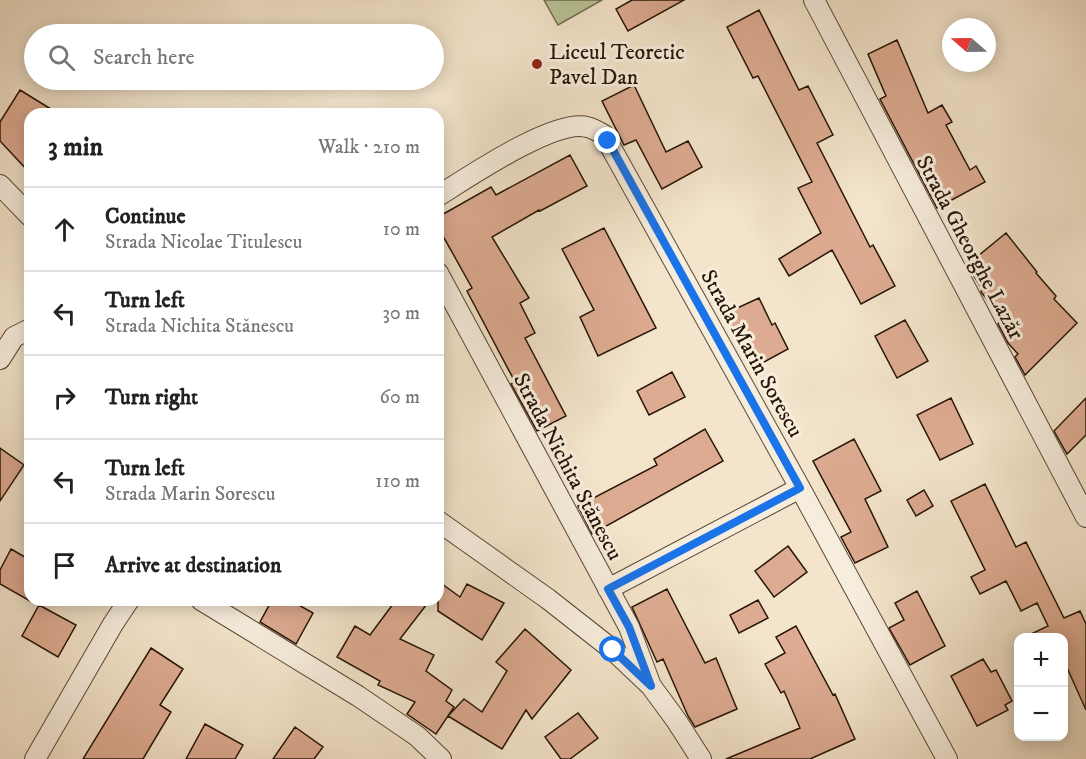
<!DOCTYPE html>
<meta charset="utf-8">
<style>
:root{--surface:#fff;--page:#f2f2f2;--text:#222;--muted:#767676;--line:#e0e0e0}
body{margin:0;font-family:"IM FELL DW Pica",serif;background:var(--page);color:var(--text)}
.controls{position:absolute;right:18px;bottom:18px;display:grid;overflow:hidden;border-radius:12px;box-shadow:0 3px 15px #0003}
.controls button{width:54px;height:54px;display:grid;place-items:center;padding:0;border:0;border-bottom:2px solid var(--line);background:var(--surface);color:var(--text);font:30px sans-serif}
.compass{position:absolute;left:942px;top:18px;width:54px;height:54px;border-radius:50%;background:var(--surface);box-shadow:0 3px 15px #0003;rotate:290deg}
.stop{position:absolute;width:18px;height:18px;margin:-14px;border:4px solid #1a73e8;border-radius:50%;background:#fff}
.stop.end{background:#1a73e8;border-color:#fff;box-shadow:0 2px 6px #0008}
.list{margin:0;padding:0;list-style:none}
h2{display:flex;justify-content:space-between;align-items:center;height:78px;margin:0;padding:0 24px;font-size:26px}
h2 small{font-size:20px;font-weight:400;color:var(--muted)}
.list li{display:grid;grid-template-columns:39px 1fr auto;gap:18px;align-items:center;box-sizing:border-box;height:84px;padding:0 24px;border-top:2px solid var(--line)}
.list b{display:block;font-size:22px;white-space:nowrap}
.list p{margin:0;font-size:20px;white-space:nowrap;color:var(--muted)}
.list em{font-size:20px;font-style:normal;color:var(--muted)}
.icon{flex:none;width:33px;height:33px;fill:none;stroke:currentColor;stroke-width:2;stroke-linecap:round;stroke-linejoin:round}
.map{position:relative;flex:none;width:1086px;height:759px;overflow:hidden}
.search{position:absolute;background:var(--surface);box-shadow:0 3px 15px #0003;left:24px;top:24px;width:420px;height:66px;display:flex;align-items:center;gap:15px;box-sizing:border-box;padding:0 21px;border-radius:33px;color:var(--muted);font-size:22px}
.panel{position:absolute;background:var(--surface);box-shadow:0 3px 15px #0003;left:24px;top:108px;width:420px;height:498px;border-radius:18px}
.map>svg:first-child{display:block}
.green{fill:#b9c498;stroke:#706c4e;stroke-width:1.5}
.building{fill:#ddab91;stroke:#261405;stroke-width:1.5}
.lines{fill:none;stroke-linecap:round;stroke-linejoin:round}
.minor-casing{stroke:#594836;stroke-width:22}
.minor{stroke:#f7eddd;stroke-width:20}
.route{stroke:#1a73e8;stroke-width:8}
.poi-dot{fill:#8f2418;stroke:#f7eddd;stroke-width:2}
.labels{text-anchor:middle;stroke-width:6;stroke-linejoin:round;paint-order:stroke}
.poi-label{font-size:22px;fill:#261405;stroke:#f7eddd;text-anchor:start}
.street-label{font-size:22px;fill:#261405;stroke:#f7eddd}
</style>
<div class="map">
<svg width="1086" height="759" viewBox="0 0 1086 759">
<rect width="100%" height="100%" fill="#f3e4cb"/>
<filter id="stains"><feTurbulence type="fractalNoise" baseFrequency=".00333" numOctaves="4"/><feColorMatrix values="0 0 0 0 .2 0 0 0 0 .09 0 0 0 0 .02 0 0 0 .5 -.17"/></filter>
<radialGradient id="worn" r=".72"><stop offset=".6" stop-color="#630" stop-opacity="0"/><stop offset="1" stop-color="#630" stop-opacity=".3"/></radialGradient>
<path class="green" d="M544,0H602L558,25Z"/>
<path class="building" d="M632,0H684L628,31L616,9Z
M759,10L799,90L808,86L833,135L817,143L870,247L873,245L895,286L861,304L832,250L789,276L779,259L821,233L798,188L812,182L758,76L753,78L727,27Z
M897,40L928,113L942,105L952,122L946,125L970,170L976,166L985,182L937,208L880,99L886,96L868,54Z
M634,85L666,152L688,141L702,167L662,189L636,140L624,145L602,101Z
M20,90L59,114H30V173L0,141V122Z
M570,155L587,186L540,211L539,210L492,237L529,298L520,303L535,333L525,338L566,416L537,431L511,384L515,382L467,291L472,288L438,227V217L491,187L496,195Z
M604,228L656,328L598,356L580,317L594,310L562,249Z
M1006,233L1037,272L1036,273L1056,296L1054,299L1077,323L1025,375L1015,357L1018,354L1008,343L998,324L1003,319L981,292L982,289L967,265Z
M759,298L772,325L775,323L788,349L753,368L724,314Z
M905,320L928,361L897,378L875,336Z
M672,372L685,397L649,415L637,391Z
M951,398L973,444L940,460L917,415Z
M1086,398V435L1067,454L1054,431Z
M705,429L723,461L592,534L578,506L657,465L654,459Z
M854,439L881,491L865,499L888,547L855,563L841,537L851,532L813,461Z
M0,448L24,465L0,501Z
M985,484L1016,547L1026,542L1064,618L1080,611L1086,624V710L1064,661V638H1023L1048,626L1037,603L1021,611L1006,581L980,594L971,577L985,570L951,501Z
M924,490L933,506L916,516L907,500Z
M788,546L807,572L774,597L755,571Z
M11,549L30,560V601L0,584V570Z
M438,581L460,597L467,584L504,603L482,640L438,611Z
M667,589L705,663L716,658L737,709L695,727L688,716L663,659L657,662L632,607Z
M917,591L945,646L910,665L889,628L904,620L895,603Z
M272,600H290L313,613L296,644L260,622Z
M396,600H430L400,639L434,655L426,671L452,690L446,701L454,707L436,734L407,714L415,702L378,685L380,681L337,657L355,626L370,635Z
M758,600L768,618L739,633L730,615Z
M39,605L76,625L58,657L22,636Z
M796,626L833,695L835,694L855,739L810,759H726L800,728L784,691L781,693L765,664L785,653L776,637Z
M525,629L571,670L532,719L526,710L502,749L448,716L464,699L482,712L507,671L496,662Z
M151,648L183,669L160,705L171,712L143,759H83Z
M983,659L991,672L996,670L1012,701L1005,705L1008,710L977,726L951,676Z
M578,713L598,738L570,759H561L545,737Z
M205,724L243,745L235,759H186Z
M295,727L323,747L314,759H273Z"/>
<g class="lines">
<g class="minor-casing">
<path id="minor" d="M814,0L1086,517
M0,185L30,216
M438,196C467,178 555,118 587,127C593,128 599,132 604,135L800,488L947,759
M438,273L629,627L651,686
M0,359L14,337L30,329
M438,521L548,599L613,650L651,686L676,720L701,759
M608,589L800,488
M201,600L358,696L417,736L441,759
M35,759L113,624L129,600"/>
</g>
<use href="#minor" class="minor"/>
</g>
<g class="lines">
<path class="route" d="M608,141L800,488L608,589L629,627L651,686L613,650"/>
</g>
<circle class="poi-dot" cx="537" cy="64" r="6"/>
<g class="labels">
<g class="poi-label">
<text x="549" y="59">Liceul Teoretic<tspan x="549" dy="25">Pavel Dan</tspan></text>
</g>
<g class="street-label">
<text transform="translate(971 247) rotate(62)" y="8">Strada Gheorghe Lazăr</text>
<text transform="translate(753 353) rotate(61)" y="8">Strada Marin Sorescu</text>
<text transform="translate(569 466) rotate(62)" y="8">Strada Nichita Stănescu</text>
</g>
</g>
<rect width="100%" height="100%" filter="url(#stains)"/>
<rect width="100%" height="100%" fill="url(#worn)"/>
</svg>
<div class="controls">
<button>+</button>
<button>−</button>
</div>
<svg class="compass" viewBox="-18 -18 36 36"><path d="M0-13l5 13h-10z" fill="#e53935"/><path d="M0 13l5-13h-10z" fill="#767676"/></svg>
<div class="stop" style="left:613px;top:650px"></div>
<div class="stop end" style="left:608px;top:141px"></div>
<div class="search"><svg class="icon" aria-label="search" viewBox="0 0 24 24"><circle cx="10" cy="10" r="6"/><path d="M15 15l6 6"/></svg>Search here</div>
<section class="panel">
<h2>3 min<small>Walk · 210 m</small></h2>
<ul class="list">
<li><svg class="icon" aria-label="ahead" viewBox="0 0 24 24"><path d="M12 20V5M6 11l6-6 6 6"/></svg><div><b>Continue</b><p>Strada Nicolae Titulescu</p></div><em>10 m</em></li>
<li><svg class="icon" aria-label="left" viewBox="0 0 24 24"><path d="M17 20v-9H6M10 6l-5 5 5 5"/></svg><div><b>Turn left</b><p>Strada Nichita Stănescu</p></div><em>30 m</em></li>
<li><svg class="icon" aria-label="right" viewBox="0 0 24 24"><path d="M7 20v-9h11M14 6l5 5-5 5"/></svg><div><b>Turn right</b></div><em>60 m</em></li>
<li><svg class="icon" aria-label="left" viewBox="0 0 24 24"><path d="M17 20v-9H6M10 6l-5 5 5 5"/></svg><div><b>Turn left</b><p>Strada Marin Sorescu</p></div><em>110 m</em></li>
<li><svg class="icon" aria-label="arrive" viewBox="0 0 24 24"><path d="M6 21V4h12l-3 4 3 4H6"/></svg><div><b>Arrive at destination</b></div></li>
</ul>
</section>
</div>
